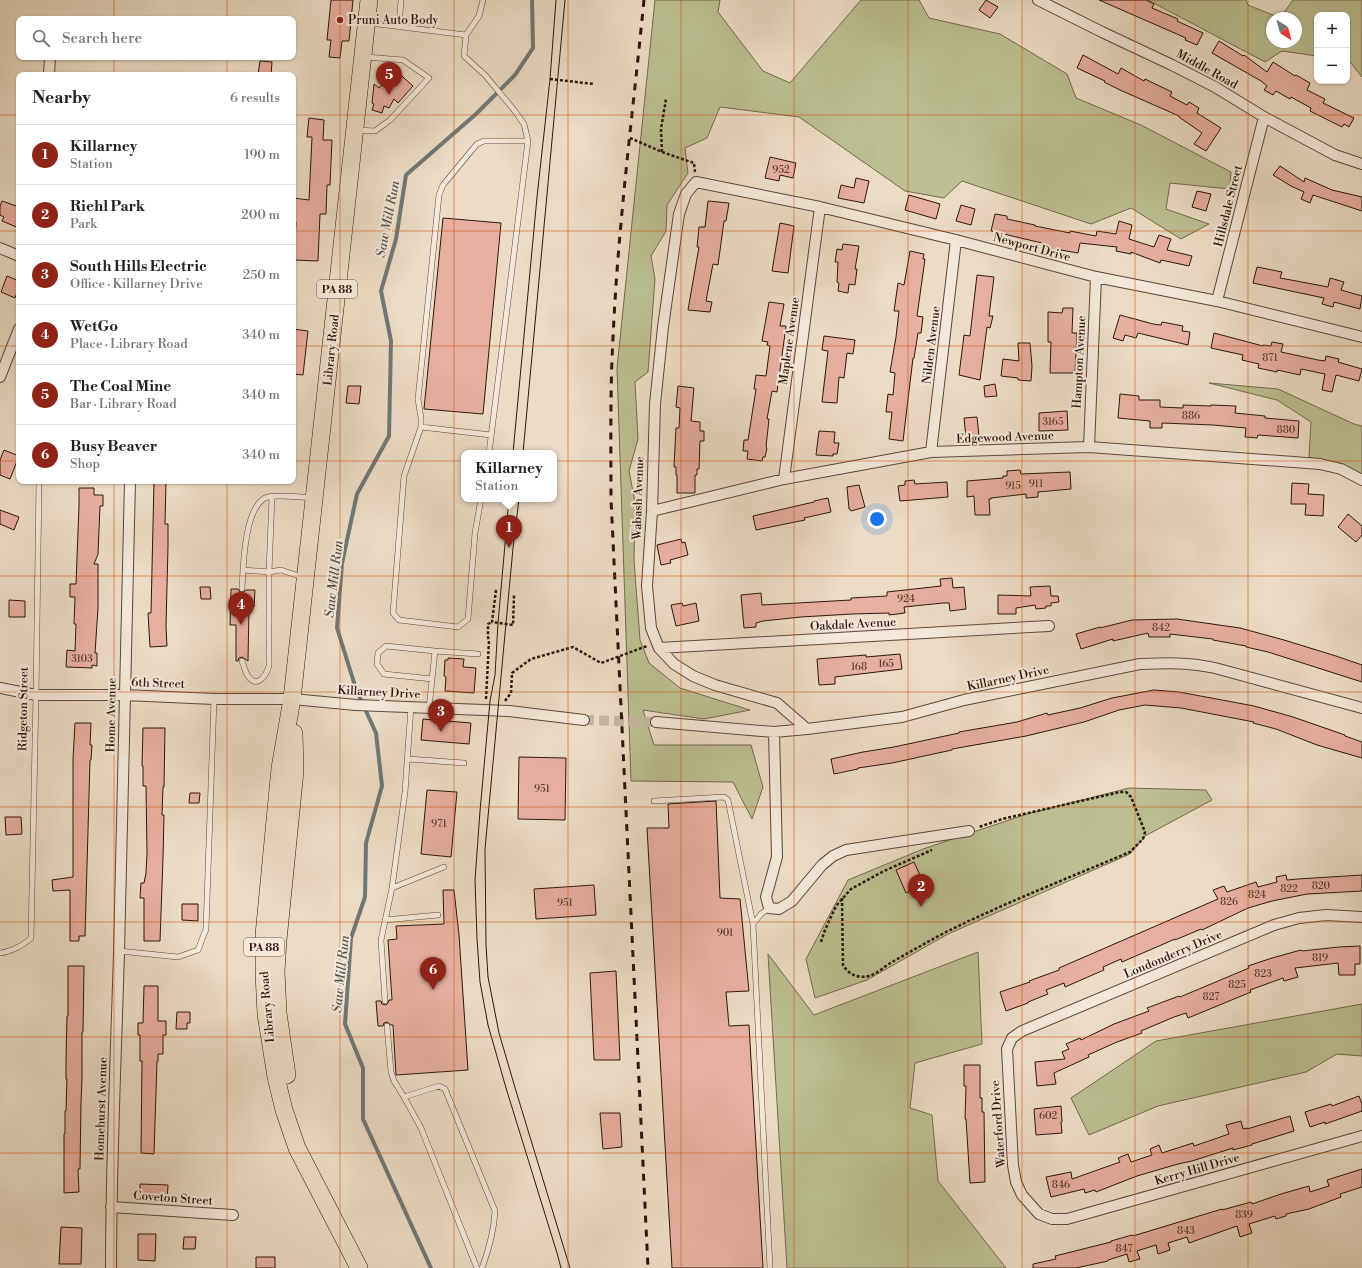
<!DOCTYPE html>
<meta charset="utf-8">
<style>
:root{--surface:#fff;--page:#f6f6f6;--text:#202124;--muted:#757577;--line:#e0e0e0;--accent:#8f2418}
body{margin:0;font-family:"Libre Bodoni",serif;background:var(--page);color:var(--text)}
.controls{position:absolute;right:12px;top:12px;display:grid;overflow:hidden;border-radius:8px;box-shadow:0 1px 3px #0004}
.controls button{width:36px;height:36px;display:grid;place-items:center;padding:0;border:0;border-bottom:1px solid var(--line);background:var(--surface);color:var(--text);font:20px sans-serif}
.compass{position:absolute;left:1266px;top:12px;width:36px;height:36px;border-radius:50%;background:var(--surface);box-shadow:0 1px 3px #0004;rotate:144deg}
.you{position:absolute;left:877px;top:519px;width:14px;height:14px;margin:-10px;border:3px solid #fff;border-radius:50%;background:#1a73e8;box-shadow:0 0 0 6px #1a73e833}
.badge{display:grid;place-items:center;width:26px;height:26px;border-radius:50%;background:var(--accent);color:#fff;font-size:13px;font-weight:700}
.pin{position:absolute;translate:-50% -33px;filter:drop-shadow(0 1px 2px #0008)}
.pin::after{content:'';position:absolute;top:21px;width:14px;height:12px;background:inherit;clip-path:polygon(0 0,100% 0,50% 100%)}
.popup{position:absolute;left:461px;top:450px;width:96px;height:52px;box-sizing:border-box;display:grid;place-content:center;border-radius:8px;background:var(--surface);filter:drop-shadow(0 1px 3px #0005);font-size:13px;white-space:nowrap;color:var(--muted)}
.popup b{font-size:15px;color:var(--text)}
.popup::after{content:'';position:absolute;left:50%;top:100%;margin-left:-8px;border:8px solid transparent;border-top-color:var(--surface)}
.list{margin:0;padding:0;list-style:none}
h2{display:flex;justify-content:space-between;align-items:center;height:52px;margin:0;padding:0 16px;font-size:17px}
h2 small{font-size:13px;font-weight:400;color:var(--muted)}
.list li{display:grid;grid-template-columns:26px 1fr auto;gap:12px;align-items:center;box-sizing:border-box;height:60px;padding:0 16px;border-top:1px solid var(--line)}
.list b{display:block;font-size:15px;white-space:nowrap}
.list p{margin:0;font-size:13px;white-space:nowrap;color:var(--muted)}
.list em{font-size:13px;font-style:normal;color:var(--muted)}
.icon{flex:none;width:22px;height:22px;fill:none;stroke:currentColor;stroke-width:2;stroke-linecap:round;stroke-linejoin:round}
.map{position:relative;flex:none;width:1362px;height:1268px;overflow:hidden}
.search{position:absolute;background:var(--surface);box-shadow:0 1px 3px #0004;left:16px;top:16px;width:280px;height:44px;display:flex;align-items:center;gap:10px;box-sizing:border-box;padding:0 14px;border-radius:8px;color:var(--muted);font-size:15px}
.panel{position:absolute;background:var(--surface);box-shadow:0 1px 3px #0004;left:16px;top:72px;width:280px;height:412px;border-radius:8px}
.map>svg:first-child{display:block}
.green{fill:#bbbf92;stroke:#746a4e;fill-rule:evenodd}
.lines{fill:none;stroke-linecap:round;stroke-linejoin:round}
.stream{stroke:#707876;stroke-width:4}
.building{fill:#e7afa0;stroke:#2d160b}
.minor-tunnel{stroke:#c6b4a0;stroke-width:10;stroke-dasharray:10 5;stroke-linecap:butt}
.service-casing{stroke:#5d483a;stroke-width:6}
.minor-casing{stroke:#5d483a;stroke-width:12}
.primary-casing{stroke:#2d160b;stroke-width:18}
.path{stroke:#2d160b;stroke-width:2.5;stroke-dasharray:3 2;stroke-linecap:butt}
.service{stroke:#f3e8d9;stroke-width:5}
.minor{stroke:#f3e8d9;stroke-width:10}
.primary{stroke:#ecdcc5;stroke-width:17}
.tram{stroke:#2d160b;stroke-width:1}
.rail{stroke:#2d160b;stroke-width:3;stroke-dasharray:7 7;stroke-linecap:butt}
.grid{fill:none;stroke:#d5520c;stroke-width:1;stroke-opacity:0.55}
.poi-dot{fill:#8f2418;stroke:#f3e8d9;stroke-width:1.5}
.labels{text-anchor:middle;stroke-width:4;stroke-linejoin:round;paint-order:stroke}
.number-label{font-size:10px;fill:#5c3c30}
.shield{fill:#f3e8d9;stroke:#685549;stroke-width:1}
.shield-label{font-size:11px;font-weight:bold;fill:#2d160b}
.poi-label{font-size:12px;fill:#2d160b;stroke:#f3e8d9;text-anchor:start}
.street-label{font-size:12px;fill:#2d160b;stroke:#f3e8d9}
.water-label{font-size:13px;font-style:italic;fill:#544f49;stroke:#f3e8d9}
</style>
<div class="map">
<svg width="1362" height="1268" viewBox="0 0 1362 1268">
<rect width="100%" height="100%" fill="#ecdcc5"/>
<filter id="stains"><feTurbulence type="fractalNoise" baseFrequency=".005" numOctaves="4"/><feColorMatrix values="0 0 0 0 .2 0 0 0 0 .09 0 0 0 0 .02 0 0 0 .5 -.17"/></filter>
<radialGradient id="worn" r=".72"><stop offset=".6" stop-color="#630" stop-opacity="0"/><stop offset="1" stop-color="#630" stop-opacity=".3"/></radialGradient>
<path class="green" d="M655,0H720L718,12L763,71L790,83L861,0H919L929,18L1000,34L1067,74L1076,98L1141,125L1231,172L1230,189L1170,183L1166,209L1209,224L1181,239L1131,208L1091,224L962,181L944,198L905,191L799,117L720,107L707,138L685,148L688,173L667,205L666,231L651,256L655,279L648,372L635,382L638,439L629,471L635,502L634,560L640,640L649,663L680,688L750,710L704,719L643,710L654,745H751L763,787L752,819L733,782L631,781L617,368Z
M1148,0H1246L1248,5L1280,18L1293,0H1362V77L1347,58V15H1317V56L1282,51L1265,62ZM1272,18H1296V42H1272Z
M1209,383L1278,389L1354,424L1362,426V475L1309,457L1311,422L1277,400Z
M1129,788L1206,790L1212,800L1145,836L1130,854L948,934L867,980L815,998L806,959L848,880L923,849L1027,814Z
M978,952L982,1044L915,1063L910,1108L932,1115L938,1181L1006,1268H787L768,954L814,1015Z
M1362,1004V1056L1337,1054L1306,1072L1158,1106L1089,1135L1071,1098L1156,1041Z"/>
<g class="lines">
<path class="stream" d="M431,1268L363,1119V1068L345,1024L351,938L365,897L366,843L382,786L376,733L356,689L337,628L342,563L357,494L389,436L391,341L381,291L396,239L406,175L476,114L515,75L533,48L532,0"/>
</g>
<path class="building" d="M331,0H353L349,41H342L340,58L329,57L331,40H327Z
M986,0L998,7L990,18L979,10Z
M1099,0H1146L1154,4L1152,8L1178,19L1177,21L1203,33L1197,45L1185,40L1186,38Z
M1219,41L1243,56L1244,55L1267,72L1273,62L1295,76L1296,75L1310,83L1307,90L1325,99L1323,103L1354,118L1349,127L1344,124L1342,127L1310,111L1311,108L1291,97L1290,99L1276,91L1273,95L1264,90L1267,86L1261,81L1212,53Z
M1083,55L1118,74L1121,68L1144,81L1145,79L1172,92L1170,96L1187,105L1189,102L1199,108L1197,113L1221,128L1206,151L1194,144L1202,133L1179,117V116L1120,90L1104,82L1105,81L1077,68Z
M260,61L272,62L271,75H258Z
M395,70L413,86L398,103L394,99L389,108L384,106L382,113L372,110L374,104L372,103L374,84L379,88Z
M309,118L324,120L323,140H332L330,185H327L326,214H320L318,261L294,260L296,222H293V198L309,200L312,137H307Z
M770,157L796,163L793,178L780,175L779,181L765,178Z
M1280,166L1304,182L1305,178L1332,190L1362,197V211L1313,195L1310,203L1301,199L1304,192L1291,186L1273,175Z
M856,178L869,181L864,203L838,198L841,185L854,188Z
M1197,191L1211,194L1206,211L1192,207Z
M909,195L940,204L936,219L905,210Z
M2,201L19,207V228L2,221L4,217L0,215V206Z
M708,201L729,203L726,221H724L718,265L713,264L706,301L712,302L710,312L688,310L699,247H697L699,227H705Z
M961,205L975,209L971,225L956,221Z
M995,214L1007,216V219L1035,225V226L1070,233V231L1096,236L1097,231L1116,234L1119,221L1132,225L1129,239L1154,247L1159,235L1171,239L1167,250L1192,256L1189,266L1161,260L1160,263L1131,252V254L1116,251L1117,247L1080,243L1078,253L1061,250V253L1048,250L1049,246L1042,244V243L991,231Z
M443,218L501,223L483,414L424,409Z
M780,223L794,226L788,273L772,271Z
M843,244L859,246L855,269H857L855,285L849,284L848,293L838,291L839,283L837,282L838,262H835L837,249L842,250Z
M910,251L924,254L923,259H925L917,316L923,317L921,333H918L914,358H913L903,441L889,439L892,412H886L888,394L893,395L895,373L890,372L896,337L899,311H894L898,283L904,285Z
M1257,267L1282,272L1280,278L1323,286L1328,287L1330,278L1344,282L1341,290L1362,296L1360,309L1334,302L1333,307L1322,304L1324,298L1253,283Z
M977,275L994,277L989,316H993L990,328L987,327L980,380L959,375L964,335L970,336Z
M7,276L19,281V287L15,298L1,292Z
M769,302L784,304L780,326H786L777,392L772,391L767,419H769L766,447L767,448L765,457H763L762,461L747,459L748,451H743L744,440H748L756,389H754L756,375L766,376L770,346L767,345L768,342L762,341Z
M1063,308H1073L1072,333H1077L1075,373H1050L1051,342H1048V312L1062,313Z
M1120,315L1153,324L1161,325L1162,322L1183,326L1182,331L1190,332L1188,345L1138,333L1136,338L1125,335L1123,341L1113,338Z
M293,329L308,331L303,375L293,374Z
M1214,333L1263,346V345L1271,346L1272,342L1283,344L1281,352L1318,360L1325,361L1326,356L1339,359L1338,362L1362,369L1359,381L1336,375L1332,392L1322,390L1325,374L1301,369L1300,375L1277,370V372L1258,368L1259,364L1242,360L1243,355L1211,348Z
M824,336L855,340L853,354L847,353L844,378L839,377L837,403L822,402L828,351L822,350Z
M1018,343H1030L1032,366L1031,381L1018,380V378L1001,376L1003,359L1019,361Z
M995,384L997,396L985,397L984,386Z
M348,386H361L359,404L346,403Z
M678,386L694,388L691,421L700,422V431H704V441H700L699,469H697V475H695V493H677V475H676V467H674L676,428H679L680,408L676,407Z
M1120,394L1139,396V400H1160V407L1183,408V405L1211,406V405L1236,406L1235,413L1265,416V418L1299,421L1298,438L1258,435L1257,438L1245,437L1246,428L1213,425L1162,423V428H1150V421L1118,418Z
M1067,411L1068,430L1039,431V413Z
M977,417L979,436L966,438L964,418Z
M819,431L835,432L834,443H839L837,454H833V456L816,455Z
M4,450L19,456L10,479L0,475V460Z
M1020,470L1021,474L1070,472L1071,489L1038,492V497L1026,498V494L991,498V499H989L990,515H975L974,496L967,497V481L1003,478V476H1007V471Z
M914,480L915,484L947,482L948,497L900,501L898,486L905,485V481Z
M154,481H166L165,524H168V546L166,627L167,646L150,647L148,613H151Z
M1292,483L1309,484L1308,494L1324,495L1323,516L1305,515L1306,504H1291Z
M859,485L865,507L851,511L850,509H849L847,487Z
M79,488H94V495H103V506H100L98,554L94,564H98V608L95,653H97V666L92,665V668L66,667L67,650L75,651L76,624H74L75,597H70V584H76L79,506Z
M828,498L831,512L804,518L805,520L756,530L753,516L814,502V501Z
M0,510L19,517L14,530L0,524Z
M1348,514L1362,526V535L1356,542L1338,527Z
M681,539L682,543L685,542L688,555L670,560L671,563L661,565L657,545Z
M952,578L953,588L964,587L966,609L950,611L949,603H943L904,607L905,613L889,615V613L852,614L801,617L763,621L756,623V627L744,628L741,595L761,593L762,605L851,600V598L887,596V592L941,586L940,579Z
M1050,586L1051,596H1058L1059,602L1051,603V606H1046V608L1036,609L1035,605L1016,608V614H998V595L1031,596L1030,587Z
M200,587H210L211,599H201Z
M231,589H238L240,592L242,593L246,590H255L254,607H249L248,661L242,657L239,658L238,661H236V625H230Z
M9,600L25,601V617H9Z
M682,603L683,606L696,603L699,621L676,626L671,605Z
M1177,619L1240,628L1284,640L1336,656L1362,665V682L1268,652L1246,647V646L1213,640V639L1170,634V637H1149L1148,633L1113,641V639L1081,649L1076,634L1100,627V628L1132,620Z
M900,654L902,669L835,677V684L819,685L817,659L866,655V657Z
M448,658L464,659L463,667L476,668L474,693L445,691L446,677L444,676L445,660H448Z
M1154,690L1179,692L1254,706L1293,717L1345,735V736L1362,742V758L1317,745L1276,729L1253,723L1254,722L1181,708L1145,705L1119,710L1084,722L1026,736L952,749V750L892,763L858,768V769L834,774L831,759L863,752L894,747L959,733V732L1017,722L1047,713L1048,715L1080,708L1112,698Z
M423,719L471,723L469,744L421,740Z
M75,723H91L90,745H92L91,760H90L85,936H79V941H70V890L53,891L52,880L73,877V759Z
M143,728H165L164,787H163L162,815H164L163,858L160,941H144V898H140L141,883H144L146,873L147,853L146,786H143V766H142Z
M519,757L566,758L565,820L518,819Z
M427,790L457,792L451,857L421,854Z
M190,793H200L199,803H189Z
M716,801L720,898L740,899L749,991L726,992L729,1026L749,1025L763,1268H672L647,828H669L668,804Z
M5,817H21L22,834L6,835Z
M914,862L924,884L906,893L896,870Z
M1286,875L1287,880L1298,879L1362,875V891L1307,894L1272,901L1248,908L1202,930L1201,929L1175,940V939L1122,962L1121,959L1103,967L1104,970L1081,980L1065,987L1064,983L1046,990L1048,994L1028,1002V1003L1006,1011L1000,992L1030,982L1029,981L1059,970V968L1218,899L1213,890L1224,886L1227,892L1256,882L1258,887L1277,882L1276,877Z
M594,885L596,915L536,919L534,889Z
M443,890H454L459,935L468,1070L396,1075L393,1025H391L387,1022L384,1023L383,1026H378L376,1001H381L382,1004L386,1005L388,1003L389,1000H392L388,940L397,939L396,926L444,924Z
M182,904H198V921L182,920Z
M1360,946V964H1355V975H1339L1338,963L1295,968L1298,977L1284,981L1283,978L1250,990L1251,992L1188,1018L1186,1013L1174,1017L1141,1031L1142,1033L1117,1042L1088,1055L1089,1057L1054,1073L1056,1084L1037,1086L1035,1062L1065,1059L1062,1052L1069,1049L1066,1044L1080,1038L1081,1040L1114,1024L1149,1011L1147,1008L1179,996L1180,997L1249,968L1248,966L1272,958L1301,950L1302,951L1339,947Z
M68,966H84L83,1032H82V1079L81,1102L80,1169H78L79,1192L64,1193V1134H65V1111H66L67,1079H66V1061L67,1016H68Z
M616,971L620,1060H594L590,973Z
M144,986H158V1021H166V1035H163V1054H158V1061H157L154,1154L141,1153L142,1061H140V1035H138V1023H143Z
M177,1012H190V1023H187V1029H176Z
M964,1065H980V1098H982V1112H984L985,1182L970,1183L966,1119H965L966,1086H964Z
M1359,1096L1362,1104V1111L1325,1124V1122L1310,1127L1305,1112L1331,1104L1332,1106Z
M1061,1106L1062,1122H1061L1062,1133L1036,1135L1034,1109Z
M600,1113H620L622,1147L603,1149Z
M1290,1116L1294,1131L1252,1144V1145L1233,1150V1148L1192,1161L1178,1164L1137,1176L1096,1192L1095,1190L1085,1193L1084,1189L1051,1197L1046,1177L1071,1172L1072,1179L1120,1162L1118,1158L1128,1154L1131,1162L1152,1155L1150,1149L1159,1145L1162,1153L1193,1143L1194,1146L1229,1134L1226,1125L1241,1121L1243,1129L1247,1128V1129Z
M1362,1169V1187L1340,1194L1341,1197L1309,1209L1286,1214V1216L1276,1219L1275,1216L1249,1224L1252,1233L1240,1237L1237,1226L1189,1243L1187,1237L1168,1243L1170,1250L1158,1254L1156,1245L1137,1251L1140,1259L1129,1262L1127,1254L1108,1260V1261L1076,1268H1033V1264L1056,1259L1055,1256L1111,1242V1241L1132,1235L1133,1236L1222,1209V1210L1251,1202L1252,1204L1281,1194L1309,1186L1310,1192L1329,1186L1327,1180Z
M140,1184L168,1185L167,1200L140,1199Z
M61,1227L82,1228L81,1264H59Z
M138,1234H156L155,1261L138,1260Z
M184,1237H196L195,1249H183Z
M256,1257H275V1268H256Z"/>
<g class="lines">
<path class="minor-tunnel" d="M584,720L656,722"/>
<g class="service-casing">
<path id="service" d="M370,23L466,35L464,56L485,75L514,110L524,124L528,141L489,453
M399,27L401,0
M466,35L479,16L483,0
M357,130L375,131L390,120L429,78L403,60L366,57
M421,427L491,435
M481,499L475,533L468,619L458,627L399,620L393,613L404,476L421,427V418L418,399L439,195L443,185L477,144L484,141H528
M243,570L269,572L281,570L302,577
M242,589C243,569 244,509 265,498C273,494 301,497 311,498
M435,651L478,654
M242,661C244,666 245,672 248,676C257,689 266,676 269,666V572L272,496
M429,708L435,651L386,646L378,653L377,664L384,674L432,679
M408,759L464,763
M654,801L724,797L728,800L753,924
M392,888L444,867
M769,908L761,914L753,924L770,1268
M385,920L438,915
M119,951L178,957L198,950L206,929L214,699
M0,953C10,952 24,945 31,938L36,695L39,481
M385,1001L381,940L392,888L405,792L411,707
M387,1026L391,1072L394,1081L404,1097
M477,1268L421,1128L404,1097L439,1086L445,1089L495,1211C494,1231 489,1249 482,1268"/>
</g>
<g class="minor-casing">
<path id="minor" d="M1038,0L1102,32L1172,65L1215,87L1264,117L1335,155L1362,164
M49,75L50,57
M0,248L19,256
M1217,301L1264,117
M0,377L19,329
M1089,447L1096,277
M931,452L956,240
M784,479L820,207
M652,511L784,479L931,452L1089,447L1320,464L1341,469L1362,480
M659,648L1049,626
M0,688L36,695H124L214,699H292L356,705L509,711L584,720
M656,722L774,732L807,729L902,717L964,700L1140,664C1166,663 1189,662 1215,668L1362,708
M807,729L777,703L715,685L693,676L674,664L659,648L651,628L647,586L652,511L655,404L663,327L679,214L686,194L696,182L820,207L956,240L1096,277L1217,301L1362,337
M774,732L777,857L766,897L769,908L779,909L792,901L822,865L833,856L846,850L969,831
M1362,917L1326,915L1299,918L1274,925L1022,1031L1012,1038L1007,1049L1013,1165L1016,1182L1022,1195L1039,1214L1052,1219H1067L1362,1136
M111,1207L233,1215
M111,1268C111,1162 116,1057 119,952C123,795 126,638 130,481"/>
</g>
<g class="primary-casing">
<path id="primary" d="M287,1075L278,1013L276,971L278,940L295,771L294,733
M359,1268L297,1148L284,1110L276,1077L266,1014L264,973V935L280,768L292,699L369,0"/>
</g>
<path class="path" d="M550,79L594,84
M630,138L662,152L694,163L695,172
M662,152L661,129L666,99
M496,590L492,622L513,625L514,595
M486,699L489,641L488,637V624L492,622
M505,701L511,693L512,673L531,659L573,647L601,663L647,646
M842,898L843,965C848,974 858,979 869,976C877,974 885,966 892,962C910,952 927,942 946,932C1005,903 1068,878 1130,852L1143,839L1145,832L1131,797L1126,792H1120L1002,819L979,827
M821,942L825,930L836,906L851,889L884,871L932,850"/>
<use href="#service" class="service"/>
<use href="#minor" class="minor"/>
<use href="#primary" class="primary"/>
<path class="tram" d="M513,453L537,197L550,79L556,0
M523,453L565,0
M509,499L498,623L495,675L490,701L480,811L475,880L477,939L480,982L488,1025L506,1088L557,1253L561,1268
M519,499L513,548L485,849L486,945L488,977L499,1033L516,1091L570,1268"/>
<path class="rail" d="M644,0C633,112 618,225 613,338C610,392 611,445 611,499L648,1268"/>
</g>
<path class="grid" d="M114,0V19M227,0V19M340,0V1268M454,0V1268M568,0V1268M681,0V1268M794,0V1268M908,0V1268M1022,0V1268M1135,0V1268M1248,0V1268M114,57V75M227,57V75M0,115H19M293,115H1362M0,231H19M293,231H1362M0,346H19M293,346H1362M0,461H19M293,461H1362M114,481V1268M227,481V1268M0,576H1362M0,692H1362M0,807H1362M0,922H1362M0,1037H1362M0,1153H1362"/>
<circle class="poi-dot" cx="340" cy="20" r="4"/>
<g class="labels">
<g class="number-label">
<text x="781" y="173">952</text>
<text x="1270" y="361">871</text>
<text x="1191" y="419">886</text>
<text x="1053" y="425">3165</text>
<text x="1286" y="433">880</text>
<text x="1036" y="487">911</text>
<text x="1013" y="489">915</text>
<text x="906" y="602">924</text>
<text x="1161" y="631">842</text>
<text x="82" y="662">3103</text>
<text x="886" y="667">165</text>
<text x="859" y="670">168</text>
<text x="542" y="792">951</text>
<text x="439" y="827">971</text>
<text x="1321" y="889">820</text>
<text x="1289" y="892">822</text>
<text x="1257" y="898">824</text>
<text x="1229" y="905">826</text>
<text x="565" y="906">951</text>
<text x="725" y="936">901</text>
<text x="1320" y="961">819</text>
<text x="1263" y="977">823</text>
<text x="1237" y="988">825</text>
<text x="1211" y="1000">827</text>
<text x="1048" y="1119">602</text>
<text x="1061" y="1188">846</text>
<text x="1244" y="1218">839</text>
<text x="1186" y="1234">843</text>
<text x="1124" y="1252">847</text>
</g>
<g class="shield">
<rect x="317" y="280" width="40" height="18" rx="3"/>
<rect x="244" y="938" width="40" height="18" rx="3"/>
</g>
<g class="shield-label">
<text x="337" y="293">PA 88</text>
<text x="264" y="951">PA 88</text>
</g>
<g class="poi-label">
<text x="348" y="24">Pruni Auto Body</text>
</g>
<g class="street-label">
<text transform="translate(1207 69) rotate(29)" y="4">Middle Road</text>
<text transform="translate(1228 206) rotate(-76)" y="4">Hillsdale Street</text>
<text transform="translate(1032 247) rotate(15)" y="4">Newport Drive</text>
<text transform="translate(789 341) rotate(-82)" y="4">Maplene Avenue</text>
<text transform="translate(931 345) rotate(-83)" y="4">Nilden Avenue</text>
<text transform="translate(331 350) rotate(-84)" y="4">Library Road</text>
<text transform="translate(1079 362) rotate(-87)" y="4">Hampton Avenue</text>
<text transform="translate(1005 437) rotate(-2)" y="4">Edgewood Avenue</text>
<text transform="translate(638 498) rotate(-88)" y="4">Wabash Avenue</text>
<text transform="translate(853 624) rotate(-3)" y="4">Oakdale Avenue</text>
<text transform="translate(1008 678) rotate(-12)" y="4">Killarney Drive</text>
<text transform="translate(158 683) rotate(2)" y="4">6th Street</text>
<text transform="translate(379 692) rotate(3)" y="4">Killarney Drive</text>
<text transform="translate(23 709) rotate(-89)" y="4">Ridgeton Street</text>
<text transform="translate(111 715) rotate(-89)" y="4">Home Avenue</text>
<text transform="translate(1173 954) rotate(-23)" y="4">Londonderry Drive</text>
<text transform="translate(267 1007) rotate(-95)" y="4">Library Road</text>
<text transform="translate(101 1109) rotate(-88)" y="4">Homehurst Avenue</text>
<text transform="translate(998 1124) rotate(-94)" y="4">Waterford Drive</text>
<text transform="translate(1197 1169) rotate(-16)" y="4">Kerry Hill Drive</text>
<text transform="translate(173 1198) rotate(4)" y="4">Coveton Street</text>
</g>
<g class="water-label">
<text transform="translate(387 219) rotate(-79)" y="5">Saw Mill Run</text>
<text transform="translate(333 579) rotate(-83)" y="5">Saw Mill Run</text>
<text transform="translate(340 974) rotate(-84)" y="5">Saw Mill Run</text>
</g>
</g>
<rect width="100%" height="100%" filter="url(#stains)"/>
<rect width="100%" height="100%" fill="url(#worn)"/>
</svg>
<div class="controls">
<button>+</button>
<button>−</button>
</div>
<svg class="compass" viewBox="-18 -18 36 36"><path d="M0-13l5 13h-10z" fill="#e53935"/><path d="M0 13l5-13h-10z" fill="#757577"/></svg>
<div class="you"></div>
<div class="pin badge" style="left:509px;top:548px">1</div>
<div class="popup"><b>Killarney</b>Station</div>
<div class="pin badge" style="left:921px;top:907px">2</div>
<div class="pin badge" style="left:441px;top:732px">3</div>
<div class="pin badge" style="left:241px;top:625px">4</div>
<div class="pin badge" style="left:389px;top:95px">5</div>
<div class="pin badge" style="left:433px;top:990px">6</div>
<div class="search"><svg class="icon" aria-label="search" viewBox="0 0 24 24"><circle cx="10" cy="10" r="6"/><path d="M15 15l6 6"/></svg>Search here</div>
<section class="panel">
<h2>Nearby<small>6 results</small></h2>
<ul class="list">
<li><span class="badge">1</span><div><b>Killarney</b><p>Station</p></div><em>190 m</em></li>
<li><span class="badge">2</span><div><b>Riehl Park</b><p>Park</p></div><em>200 m</em></li>
<li><span class="badge">3</span><div><b>South Hills Electric</b><p>Office · Killarney Drive</p></div><em>250 m</em></li>
<li><span class="badge">4</span><div><b>WetGo</b><p>Place · Library Road</p></div><em>340 m</em></li>
<li><span class="badge">5</span><div><b>The Coal Mine</b><p>Bar · Library Road</p></div><em>340 m</em></li>
<li><span class="badge">6</span><div><b>Busy Beaver</b><p>Shop</p></div><em>340 m</em></li>
</ul>
</section>
</div>
